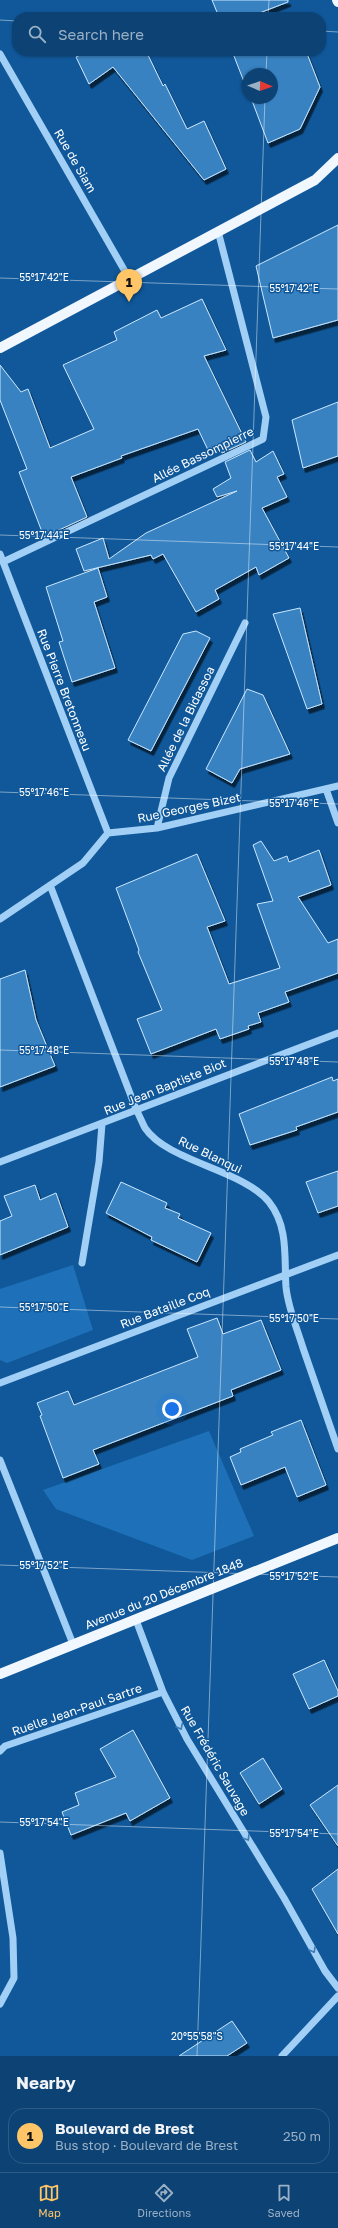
<!DOCTYPE html>
<meta charset="utf-8">
<style>
:root{--surface:#0c4274;--page:#154979;--text:#f1f3f6;--muted:#9ab0c5;--line:#2c5b86;--accent:#ffc566}
body{margin:0;font-family:"Golos Text",sans-serif;background:var(--page);color:var(--text)}
.compass{position:absolute;left:242px;top:68px;width:36px;height:36px;border-radius:50%;background:var(--surface);box-shadow:0 1px 3px #0004;rotate:92deg}
.you{position:absolute;left:172px;top:1409px;width:14px;height:14px;margin:-10px;border:3px solid #fff;border-radius:50%;background:#1a73e8;box-shadow:0 0 0 6px #1a73e833}
.badge{display:grid;place-items:center;width:26px;height:26px;border-radius:50%;background:var(--accent);color:#111;font-size:13px;font-weight:700}
.pin{position:absolute;translate:-50% -33px;filter:drop-shadow(0 1px 2px #0008)}
.pin::after{content:'';position:absolute;top:21px;width:14px;height:12px;background:inherit;clip-path:polygon(0 0,100% 0,50% 100%)}
.list{margin:0;padding:0;list-style:none}
h2{display:flex;justify-content:space-between;align-items:center;height:52px;margin:0;padding:0 16px;font-size:17px}
h2 small{font-size:13px;font-weight:400;color:var(--muted)}
.list li{display:grid;grid-template-columns:26px 1fr auto;gap:12px;align-items:center;box-sizing:border-box;height:56px;margin:0 8px 8px;padding:0 8px;border:1px solid var(--line);border-radius:16px}
.list b{display:block;font-size:15px;white-space:nowrap}
.list p{margin:0;font-size:13px;white-space:nowrap;color:var(--muted)}
.list em{font-size:13px;font-style:normal;color:var(--muted)}
.icon{flex:none;width:22px;height:22px;fill:none;stroke:currentColor;stroke-width:2;stroke-linecap:round;stroke-linejoin:round}
.map{position:relative;flex:none;width:338px;height:2056px;overflow:hidden}
.search{position:absolute;background:var(--surface);box-shadow:0 1px 3px #0004;left:12px;right:12px;top:12px;height:44px;display:flex;align-items:center;gap:10px;box-sizing:border-box;padding:0 14px;border-radius:16px;color:var(--muted);font-size:15px}
.sheet{height:116px;background:var(--surface)}
nav{display:flex;justify-content:space-around;align-items:center;box-sizing:border-box;height:56px;border-top:1px solid var(--line);background:var(--surface);font-size:11px;color:var(--muted)}
nav a{display:grid;justify-items:center;gap:2px}
nav .on{color:var(--accent)}
.map>svg:first-child{display:block}
.green{fill:#1e71b8}
.building{fill:#3882c2;stroke:#cbe7fe;filter:url(#shadow)}
.lines{fill:none;stroke-linecap:round;stroke-linejoin:round}
.minor{stroke:#a2cff5;stroke-width:7}
.major{stroke:#f0f7ff;stroke-width:10}
.oneway{stroke:#3c7cb5}
.ticks{fill:none;stroke:#fff;stroke-width:1;stroke-opacity:0.45}
.labels{text-anchor:middle;stroke-width:3;stroke-linejoin:round;paint-order:stroke}
.street-label{font-size:12px;fill:#fff;stroke:#10589a}
.ticks-label{font-size:10px;text-anchor:middle;fill:#fff;stroke:#10589a;stroke-width:3;stroke-linejoin:round;paint-order:stroke}
</style>
<div class="map">
<svg width="338" height="2056" viewBox="0 0 338 2056">
<defs>
<filter id="shadow"><feDropShadow dx="2.5" dy="4.5" stdDeviation="0" flood-color="#0009"/></filter>
</defs>
<rect width="100%" height="100%" fill="#10589a"/>
<path class="green" d="M73,1265L93,1330L7,1363L0,1360V1289Z
M209,1431L254,1536L192,1560L56,1509L43,1490Z"/>
<path class="building" d="M212,0H288V2L249,17H219Z
M89,51H146L163,86L165,84L187,129L204,121L226,169L204,180L113,67L89,84L76,57Z
M232,51H306L320,87L300,129L268,143L251,98H272V74H248V92Z
M338,225V320L273,338L256,266Z
M202,299L226,350L204,356L246,442L222,453L218,444L208,450L198,429L121,456L122,458L71,477L87,517L44,537L19,472L27,469L0,400V365L21,392L28,389L50,448L94,429L63,365L117,340L114,332L157,310L161,318Z
M338,402V456L303,468L292,420Z
M250,450L256,462L273,451L284,474L277,477L287,497L262,508L289,558L259,575L256,567L215,590L219,599L196,612L163,554L153,559L151,555L84,571L76,549L103,538L109,559L146,533L237,491L217,497L213,489L231,478L225,462Z
M98,568L107,597L94,602L115,668L72,682L59,642L63,641L46,587Z
M300,608L322,704L307,709L273,614Z
M196,631L210,638L151,751L128,740L183,634Z
M247,689L263,695L290,754L240,769L232,783L206,769Z
M261,841L274,861L287,856L289,862L319,850L331,885L298,897L328,943L338,939V973L285,992L289,1002L258,1013L261,1022L248,1026L249,1029L220,1039L216,1029L151,1054L137,1019L162,1010L138,952L139,950L116,888L197,854L225,921L207,927L229,984L280,968L257,904L273,901L253,845Z
M25,970L36,1020L55,1066L0,1087V979Z
M332,1077L333,1081L338,1079V1112L296,1127L297,1130L250,1145L239,1114Z
M338,1171V1206L318,1213L306,1182Z
M121,1182L167,1203L165,1208L180,1214L178,1218L211,1233L197,1262L151,1240L152,1237L106,1213Z
M35,1185L40,1200L56,1193L68,1227L0,1255V1221L12,1216L4,1196Z
M217,1318L223,1334L261,1320L281,1370L231,1390L233,1396L93,1450L99,1464L63,1478L40,1416L42,1415L37,1403L68,1391L74,1405L198,1357L187,1329Z
M301,1420L326,1485L297,1497L285,1467L241,1485L230,1457L241,1452L240,1449L273,1435L271,1432Z
M324,1660L338,1691V1696L309,1709L293,1674Z
M133,1730L170,1798L130,1821L126,1813L71,1835L62,1812L79,1805L75,1793L116,1777L100,1749Z
M263,1758L282,1789L259,1804L240,1773Z
M338,1785V1846L310,1805Z
M338,1869V1934L312,1889Z
M232,2021L247,2043L227,2056H179Z"/>
<g class="lines">
<path class="minor" d="M0,54L130,280
M0,554L108,833
M3,562L263,439L266,417L218,231
M326,789L338,823
M157,828L169,778L245,623
M50,885L136,1109C139,1115 142,1122 145,1128C168,1162 242,1169 269,1202C289,1227 284,1259 286,1287C288,1308 297,1328 303,1348C315,1382 326,1415 338,1449
M0,919L83,863L108,833L157,828L338,786
M0,1162L338,1033
M82,1263L99,1162L102,1124
M0,1383L338,1255
M0,1460L73,1644
M136,1620L163,1692L187,1739L284,1898L325,1971L338,1988
M0,1751L5,1746L163,1692
M0,1853L13,1938L14,1978L0,2004
M282,2056L338,1996"/>
<path class="major" d="M337,0L338,2
M0,348L315,180L338,158
M0,1674L338,1538"/>
</g>
<defs><path id="oneway-chevron" d="M-2-3.5L2.5 0L-2 3.5" fill="none" stroke-width="1.6" stroke-linecap="round" stroke-linejoin="round"/></defs>
<g class="oneway">
<use href="#oneway-chevron" transform="translate(180 1727) rotate(64)"/>
<use href="#oneway-chevron" transform="translate(247 1838) rotate(58)"/>
<use href="#oneway-chevron" transform="translate(313 1950) rotate(61)"/>
</g>
<path class="ticks" d="M268,17L269,0M0,20L17,21M321,31L338,32M266,74L267,51M0,278L338,289M0,535L338,547M0,792L338,804M0,1050L338,1062M0,1307L338,1319M0,1565L338,1577M0,1822L338,1834M197,2056L265,98"/>
<g class="labels">
<g class="street-label">
<text transform="translate(75 161) rotate(60)" y="4">Rue de Siam</text>
<text transform="translate(203 455) rotate(-26)" y="4">Allée Bassompierre</text>
<text transform="translate(64 690) rotate(69)" y="4">Rue Pierre Bretonneau</text>
<text transform="translate(186 719) rotate(-64)" y="4">Allée de la Bidassoa</text>
<text transform="translate(189 808) rotate(-12)" y="4">Rue Georges Bizet</text>
<text transform="translate(165 1087) rotate(-22)" y="4">Rue Jean Baptiste Biot</text>
<text transform="translate(210 1155) rotate(26)" y="4">Rue Blanqui</text>
<text transform="translate(165 1308) rotate(-21)" y="4">Rue Bataille Coq</text>
<text transform="translate(164 1594) rotate(-22)" y="4">Avenue du 20 Décembre 1848</text>
<text transform="translate(77 1710) rotate(-19)" y="4">Ruelle Jean-Paul Sartre</text>
<text transform="translate(215 1761) rotate(60)" y="4">Rue Frédéric Sauvage</text>
</g>
</g>
<g class="ticks-label">
<text x="44" y="281">55°17'42"E</text>
<text x="294" y="292">55°17'42"E</text>
<text x="44" y="539">55°17'44"E</text>
<text x="294" y="550">55°17'44"E</text>
<text x="44" y="796">55°17'46"E</text>
<text x="294" y="807">55°17'46"E</text>
<text x="44" y="1054">55°17'48"E</text>
<text x="294" y="1065">55°17'48"E</text>
<text x="44" y="1311">55°17'50"E</text>
<text x="294" y="1322">55°17'50"E</text>
<text x="44" y="1569">55°17'52"E</text>
<text x="294" y="1580">55°17'52"E</text>
<text x="44" y="1826">55°17'54"E</text>
<text x="294" y="1837">55°17'54"E</text>
<text x="197" y="2040">20°55'58"S</text>
</g>
</svg>
<svg class="compass" viewBox="-18 -18 36 36"><path d="M0-13l5 13h-10z" fill="#e53935"/><path d="M0 13l5-13h-10z" fill="#9ab0c5"/></svg>
<div class="you"></div>
<div class="pin badge" style="left:129px;top:302px">1</div>
<div class="search"><svg class="icon" aria-label="search" viewBox="0 0 24 24"><circle cx="10" cy="10" r="6"/><path d="M15 15l6 6"/></svg>Search here</div>
</div>
<section class="sheet">
<h2>Nearby<small></small></h2>
<ul class="list">
<li><span class="badge">1</span><div><b>Boulevard de Brest</b><p>Bus stop · Boulevard de Brest</p></div><em>250 m</em></li>
</ul>
</section>
<nav>
<a class="on"><svg class="icon" aria-label="map" viewBox="0 0 24 24"><path d="M3 6l6-2 6 2 6-2v14l-6 2-6-2-6 2zM9 4v14M15 6v14"/></svg>Map</a>
<a><svg class="icon" aria-label="directions" viewBox="0 0 24 24"><path d="M12 3l9 9-9 9-9-9zM9 14v-3h6M13 9l2 2-2 2"/></svg>Directions</a>
<a><svg class="icon" aria-label="saved" viewBox="0 0 24 24"><path d="M7 4h10v16l-5-4-5 4z"/></svg>Saved</a>
</nav>
